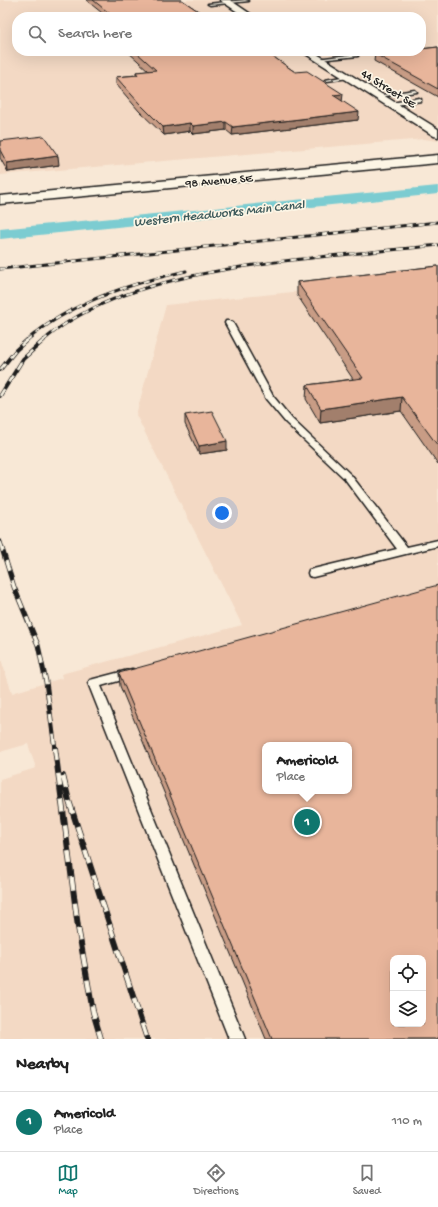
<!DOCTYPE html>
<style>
:root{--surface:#fff;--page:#f2f2f2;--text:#222;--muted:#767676;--line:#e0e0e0;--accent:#0f766e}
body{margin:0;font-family:"Gochi Hand",sans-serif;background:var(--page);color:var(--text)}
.controls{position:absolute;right:12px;bottom:12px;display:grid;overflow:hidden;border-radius:8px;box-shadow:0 4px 16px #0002}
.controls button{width:36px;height:36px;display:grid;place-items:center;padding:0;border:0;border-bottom:1px solid var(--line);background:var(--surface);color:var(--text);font:20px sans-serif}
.you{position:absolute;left:222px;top:513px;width:14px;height:14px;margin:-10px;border:3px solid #fff;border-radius:50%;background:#1a73e8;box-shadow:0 0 0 6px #1a73e833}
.badge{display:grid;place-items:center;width:26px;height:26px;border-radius:50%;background:var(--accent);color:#fff;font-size:13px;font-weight:700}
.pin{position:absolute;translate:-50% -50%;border:2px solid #fff;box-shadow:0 1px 4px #0006}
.popup{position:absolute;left:262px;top:742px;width:90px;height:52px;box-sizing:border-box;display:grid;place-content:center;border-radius:8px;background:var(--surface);filter:drop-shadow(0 1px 3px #0005);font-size:13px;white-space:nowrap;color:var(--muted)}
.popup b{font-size:15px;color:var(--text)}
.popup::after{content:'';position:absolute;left:50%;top:100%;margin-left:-8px;border:8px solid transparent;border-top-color:var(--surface)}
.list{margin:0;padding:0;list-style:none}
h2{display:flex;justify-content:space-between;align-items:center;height:52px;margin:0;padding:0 16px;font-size:17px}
h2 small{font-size:13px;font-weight:400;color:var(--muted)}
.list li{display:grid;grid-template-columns:26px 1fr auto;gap:12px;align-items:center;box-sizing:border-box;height:60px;padding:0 16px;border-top:1px solid var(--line)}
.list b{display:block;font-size:15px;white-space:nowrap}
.list p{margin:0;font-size:13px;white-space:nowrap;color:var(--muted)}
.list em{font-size:13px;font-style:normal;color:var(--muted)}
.icon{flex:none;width:22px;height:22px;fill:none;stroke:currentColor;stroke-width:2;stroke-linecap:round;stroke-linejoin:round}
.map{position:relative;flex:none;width:438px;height:1039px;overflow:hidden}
.search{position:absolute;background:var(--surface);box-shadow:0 4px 16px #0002;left:12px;right:12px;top:12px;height:44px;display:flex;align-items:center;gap:10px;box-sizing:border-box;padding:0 14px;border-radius:16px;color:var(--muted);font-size:15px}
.sheet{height:112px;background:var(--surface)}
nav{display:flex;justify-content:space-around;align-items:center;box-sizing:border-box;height:56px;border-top:1px solid var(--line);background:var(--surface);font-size:11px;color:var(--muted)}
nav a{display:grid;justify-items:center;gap:2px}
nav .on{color:var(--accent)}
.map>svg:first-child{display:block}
.built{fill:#f3d9c4;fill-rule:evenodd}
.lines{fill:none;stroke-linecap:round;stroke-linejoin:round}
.canal{fill:#7bccd1;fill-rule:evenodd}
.lane-casing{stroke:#1c1c1c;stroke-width:3}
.street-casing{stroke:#1c1c1c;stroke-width:3}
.lane{fill:#fcf5e5;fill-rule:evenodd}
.street{fill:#fcf5e5;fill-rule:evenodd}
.rail-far3-casing{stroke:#1c1c1c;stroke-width:3}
.rail-far2-casing{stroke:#1c1c1c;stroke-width:4}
.rail-far1-casing{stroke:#1c1c1c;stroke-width:5}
.rail-casing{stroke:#1c1c1c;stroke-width:6}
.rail-far3{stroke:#fcf5e5;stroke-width:2;stroke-dasharray:6;stroke-linecap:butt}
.rail-far2{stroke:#fcf5e5;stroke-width:2.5;stroke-dasharray:8;stroke-linecap:butt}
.rail-far1{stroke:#fcf5e5;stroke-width:3.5;stroke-dasharray:10;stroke-linecap:butt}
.rail{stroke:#fcf5e5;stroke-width:4.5;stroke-dasharray:13;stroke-linecap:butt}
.wall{fill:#c89c85;stroke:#1c1c1c}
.shaded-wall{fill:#a27f6c;stroke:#1c1c1c}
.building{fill:#e8b59b;stroke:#1c1c1c;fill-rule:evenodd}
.labels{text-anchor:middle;stroke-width:3.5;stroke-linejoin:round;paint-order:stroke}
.far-street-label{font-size:12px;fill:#1c1c1c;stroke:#fcf5e5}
.far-water-label{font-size:13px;font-style:italic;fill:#3d5a5b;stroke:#fcf5e5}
</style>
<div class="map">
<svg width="438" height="1039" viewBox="0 0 438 1039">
<rect width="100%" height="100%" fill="#f8e8d6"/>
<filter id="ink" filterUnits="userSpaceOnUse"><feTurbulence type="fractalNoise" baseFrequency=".025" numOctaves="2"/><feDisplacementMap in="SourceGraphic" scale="8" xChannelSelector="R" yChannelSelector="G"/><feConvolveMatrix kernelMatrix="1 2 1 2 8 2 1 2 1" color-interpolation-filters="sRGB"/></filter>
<g filter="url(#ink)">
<path class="built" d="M0,0H438V141L424,139L0,175ZM17,17H421V51H17Z
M438,277V1039H0V779L36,768L28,744L0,752V656L12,693L62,678L61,674L242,625L136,415L166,305ZM265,745H349V791H265ZM393,958H423V1024H393Z"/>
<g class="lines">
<path class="canal" d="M438,186V194L0,239V229Z"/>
<g class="lane-casing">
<path id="lane" d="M245,0L249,1L210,5L208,4Z
M329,51L309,54L307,53L315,51Z
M356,54L358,56L319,60L317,59Z
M347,76L349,78L327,81L325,80Z
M415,90L417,92L377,97L375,96Z
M419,98L421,99V101L390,106L387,104Z
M226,321H229L233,323L273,396L292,419L351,475L407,547L438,540V546L313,577L309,576L308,573L309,570L397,549L345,479L286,423L266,399L225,323Z
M132,669L136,670L138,673L136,676L101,686L245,1039H229L88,683L90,680Z"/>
</g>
<g class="street-casing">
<path id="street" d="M220,0H230L255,17H245Z
M301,51H312L438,129V137L434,136Z
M438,155V163L0,204V196Z"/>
</g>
<use href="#lane" class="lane"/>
<use href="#street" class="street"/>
<g class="rail-far3-casing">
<path id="rail-far3" d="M0,269L438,222
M26,341C71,302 129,284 186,271
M43,341C130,262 324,259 438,245"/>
</g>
<g class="rail-far2-casing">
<path id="rail-far2" d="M0,370L16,350L27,340
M0,396L23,359L44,340"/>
</g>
<g class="rail-far1-casing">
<path id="rail-far1" d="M0,542L14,587L38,645L46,682L55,749"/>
</g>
<g class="rail-casing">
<path id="rail" d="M55,748L78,927L93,1012L101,1039
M63,776L69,801L147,1039"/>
</g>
<use href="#rail-far3" class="rail-far3"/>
<use href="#rail-far2" class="rail-far2"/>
<use href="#rail-far1" class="rail-far1"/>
<use href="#rail" class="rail"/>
</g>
<path class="wall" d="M86,0H182L207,17H107Z
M438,47V97L374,61L375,54Z
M127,51H265L295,72L342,101L358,120L232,135L226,130L193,134L190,131L164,135L139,111L116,84V77L136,75V72L149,71Z
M0,141L59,165L8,172L0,158Z
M438,266V464L401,411L320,423L306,399L307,385L353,379L297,295V282Z
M185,415L227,450L199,454L185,424Z
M119,673L438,1039H266L120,686Z"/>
<path class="shaded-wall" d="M343,94L342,102L333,95Z
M359,112L358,120L232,135L233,127Z
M226,122V130L193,134V126Z
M190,123V131L164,135L163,127Z
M58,156L59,165L8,172L7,163Z
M402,397L401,411L320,423L321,409Z
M227,441V450L199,454V446Z"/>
<path class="building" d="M93,0H182L207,17H114Z
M438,47V89L375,54L399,51H421V49Z
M135,51H265L295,72L307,71L343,94L333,95L359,112L233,127L226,122L193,126L190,123L163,127L139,103L116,77L138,75L136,72L156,70Z
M44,136L58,156L7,163L0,150V141Z
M438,266V446L402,397L321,409L307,385L363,378L297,282Z
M212,411L227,441L199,446L185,415Z
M438,585V1039H272L119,673ZM265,745H349V791H265ZM393,958H423V1024H393Z"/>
</g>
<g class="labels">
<g class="far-street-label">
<text transform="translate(389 88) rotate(32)" y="4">44 Street SE</text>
<text transform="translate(219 180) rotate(-5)" y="4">98 Avenue SE</text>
</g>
<g class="far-water-label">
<text transform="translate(219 212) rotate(-6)" y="5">Western Headworks Main Canal</text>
</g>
</g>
</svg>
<div class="controls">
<button><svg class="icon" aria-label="locate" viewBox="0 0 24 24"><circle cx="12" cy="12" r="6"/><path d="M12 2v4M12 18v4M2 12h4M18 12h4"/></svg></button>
<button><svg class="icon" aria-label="layers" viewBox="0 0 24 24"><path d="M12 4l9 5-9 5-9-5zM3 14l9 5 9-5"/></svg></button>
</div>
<div class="you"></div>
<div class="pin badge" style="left:307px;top:822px">1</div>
<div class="popup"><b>Americold</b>Place</div>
<div class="search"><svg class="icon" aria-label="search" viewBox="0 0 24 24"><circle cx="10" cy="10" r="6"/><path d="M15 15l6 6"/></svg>Search here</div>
</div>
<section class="sheet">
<h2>Nearby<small></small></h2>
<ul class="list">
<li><span class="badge">1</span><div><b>Americold</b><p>Place</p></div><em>110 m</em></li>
</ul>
</section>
<nav>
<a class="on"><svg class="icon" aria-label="map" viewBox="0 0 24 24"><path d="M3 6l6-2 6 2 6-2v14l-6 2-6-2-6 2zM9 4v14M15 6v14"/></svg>Map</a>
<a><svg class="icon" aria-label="directions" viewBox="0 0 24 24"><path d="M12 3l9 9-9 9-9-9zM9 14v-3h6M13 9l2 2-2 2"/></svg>Directions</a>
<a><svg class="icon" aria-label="saved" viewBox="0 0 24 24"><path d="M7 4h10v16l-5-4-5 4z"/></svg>Saved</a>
</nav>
